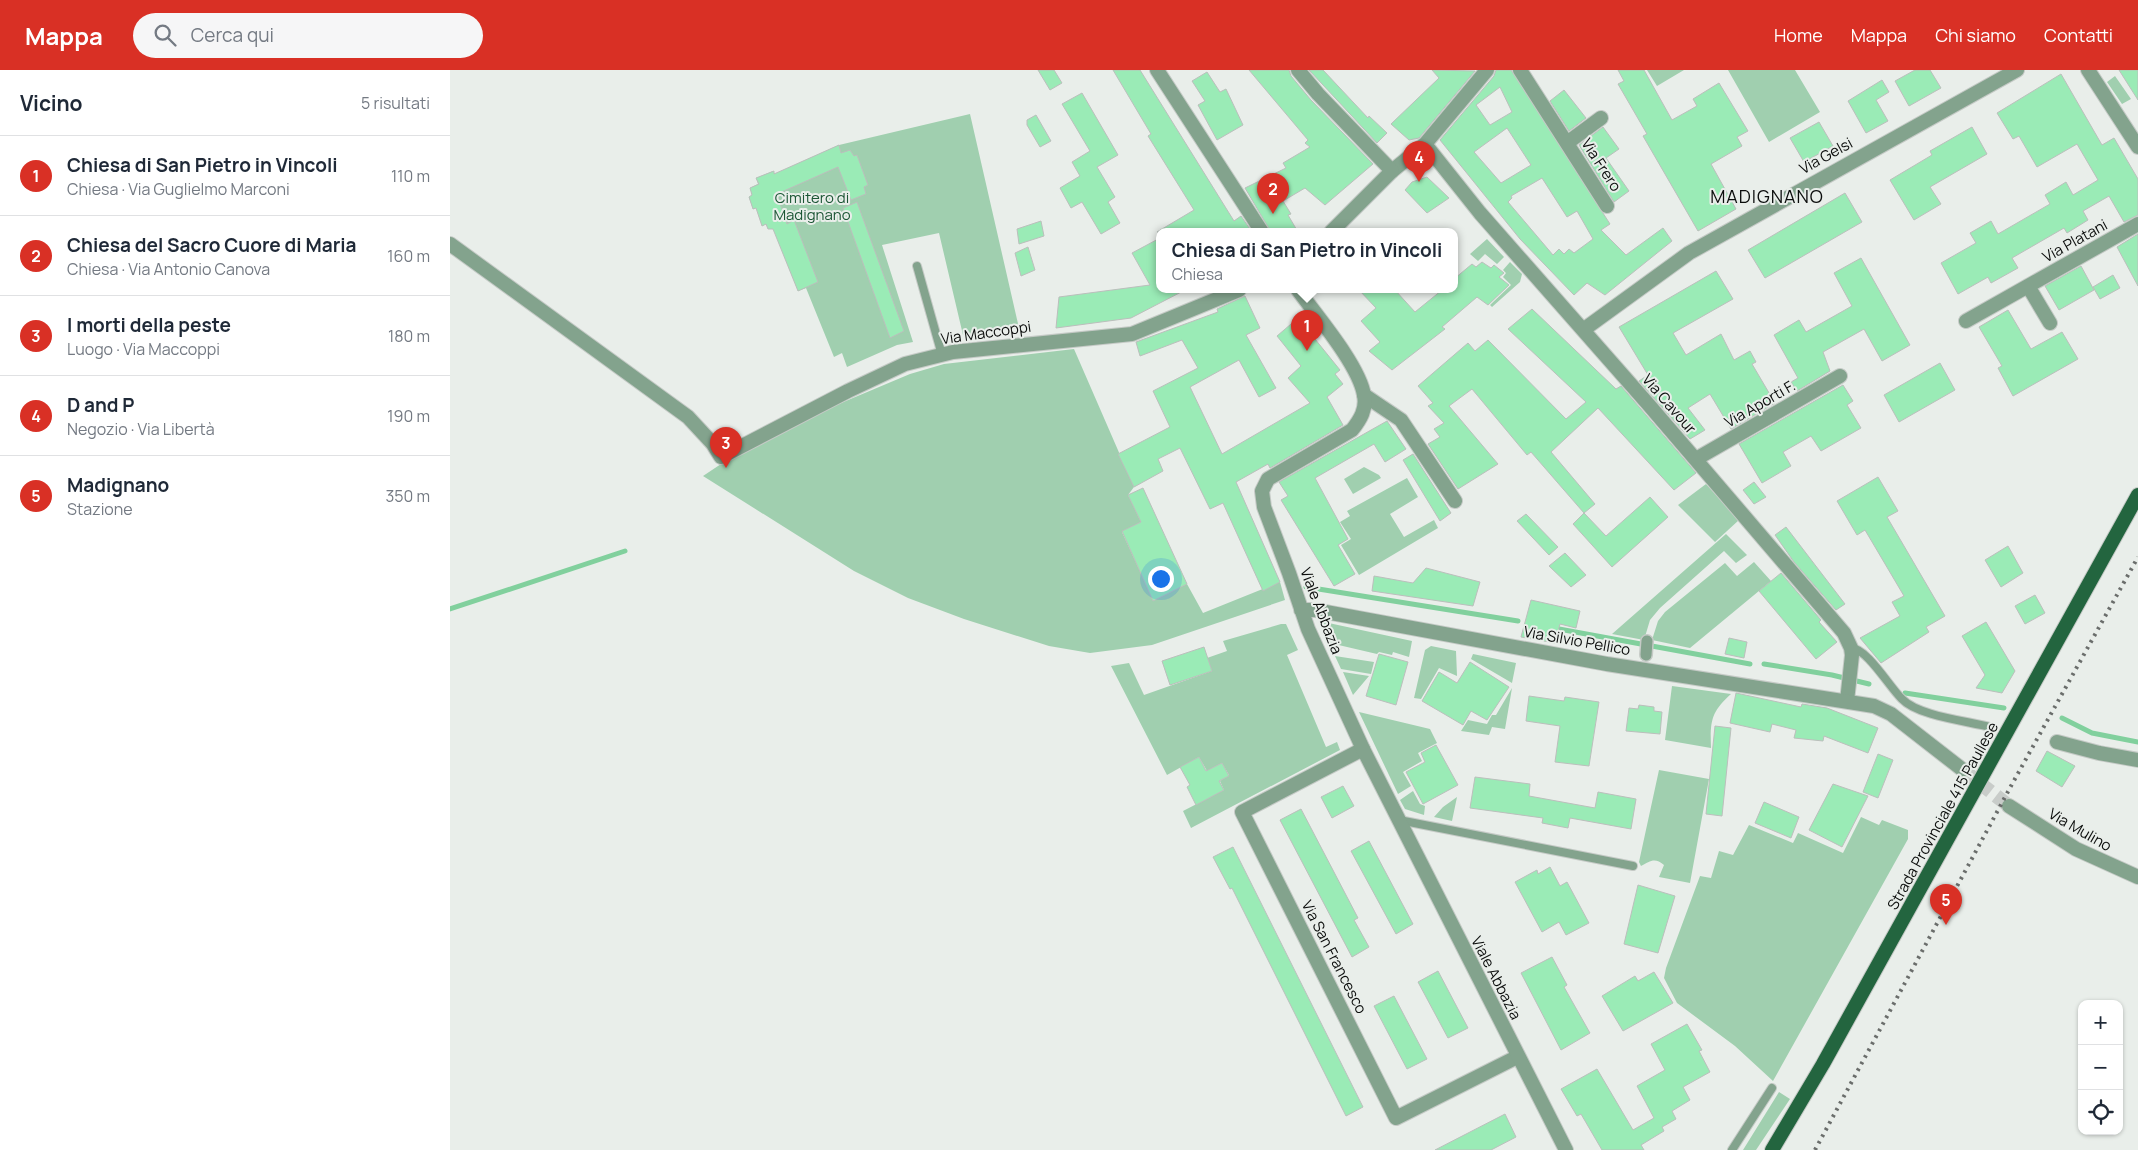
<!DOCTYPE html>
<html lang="it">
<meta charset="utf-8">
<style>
:root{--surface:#fff;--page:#f6f6f7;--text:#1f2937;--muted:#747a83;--line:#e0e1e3;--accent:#d93025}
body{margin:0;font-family:Manrope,sans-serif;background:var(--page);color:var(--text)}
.controls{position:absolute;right:15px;bottom:15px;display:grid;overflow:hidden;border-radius:10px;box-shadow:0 1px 4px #0004}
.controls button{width:45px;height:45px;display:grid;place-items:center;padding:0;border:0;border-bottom:1px solid var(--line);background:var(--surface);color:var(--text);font:25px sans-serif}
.you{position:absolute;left:710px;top:508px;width:18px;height:18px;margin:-12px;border:4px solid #fff;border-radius:50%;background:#1a73e8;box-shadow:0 0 0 8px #1a73e833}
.badge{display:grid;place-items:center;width:32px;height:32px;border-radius:50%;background:var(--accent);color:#fff;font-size:16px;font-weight:700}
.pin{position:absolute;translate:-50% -41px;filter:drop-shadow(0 1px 2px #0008)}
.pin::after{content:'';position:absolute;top:26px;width:18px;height:15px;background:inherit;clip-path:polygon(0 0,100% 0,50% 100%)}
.popup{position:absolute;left:706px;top:158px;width:302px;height:65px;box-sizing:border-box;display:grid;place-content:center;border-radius:10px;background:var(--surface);filter:drop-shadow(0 1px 4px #0005);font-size:16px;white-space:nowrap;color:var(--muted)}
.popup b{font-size:19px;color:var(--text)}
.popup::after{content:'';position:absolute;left:50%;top:100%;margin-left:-10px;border:10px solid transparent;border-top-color:var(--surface)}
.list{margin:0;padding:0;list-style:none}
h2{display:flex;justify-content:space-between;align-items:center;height:65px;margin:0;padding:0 20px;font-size:21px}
h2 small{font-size:16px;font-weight:400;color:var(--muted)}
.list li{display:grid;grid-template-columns:32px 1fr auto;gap:15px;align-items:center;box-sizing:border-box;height:80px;padding:0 20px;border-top:1px solid var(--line)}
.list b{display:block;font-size:19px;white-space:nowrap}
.list p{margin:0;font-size:16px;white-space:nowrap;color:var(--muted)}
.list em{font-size:16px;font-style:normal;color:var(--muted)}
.icon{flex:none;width:28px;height:28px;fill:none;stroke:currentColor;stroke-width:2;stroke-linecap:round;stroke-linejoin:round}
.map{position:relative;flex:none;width:1688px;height:1080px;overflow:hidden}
header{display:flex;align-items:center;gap:30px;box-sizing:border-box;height:70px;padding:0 25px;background:var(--accent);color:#fff}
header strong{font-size:24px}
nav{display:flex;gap:28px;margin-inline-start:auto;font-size:18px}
.search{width:350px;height:45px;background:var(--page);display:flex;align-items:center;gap:12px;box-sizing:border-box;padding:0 18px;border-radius:28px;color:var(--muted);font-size:19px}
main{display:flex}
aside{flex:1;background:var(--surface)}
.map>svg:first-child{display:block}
.green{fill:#a0cfaf}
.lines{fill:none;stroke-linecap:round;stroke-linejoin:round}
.stream{stroke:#81d09d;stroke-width:5}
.building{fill:#9aebb6;stroke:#bbbfbc;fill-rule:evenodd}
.tertiary-tunnel{stroke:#c8ccc9;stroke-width:14;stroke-dasharray:14 7;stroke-linecap:butt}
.service-casing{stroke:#c5cac6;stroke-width:10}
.pedestrian-casing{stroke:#c5cac6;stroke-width:14}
.minor-casing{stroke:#c5cac6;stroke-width:16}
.tertiary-casing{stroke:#c5cac6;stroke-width:16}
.primary-casing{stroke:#c5cac6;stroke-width:16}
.service{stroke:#83a38d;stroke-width:8}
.pedestrian{stroke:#83a38d;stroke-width:11}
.minor{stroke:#83a38d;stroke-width:14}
.tertiary{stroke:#83a38d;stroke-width:14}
.primary{stroke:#23653f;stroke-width:14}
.rail{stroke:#6a6d6b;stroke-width:4;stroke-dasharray:2.5 5;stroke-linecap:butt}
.labels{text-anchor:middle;stroke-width:4;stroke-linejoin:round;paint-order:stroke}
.street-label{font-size:15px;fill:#0b0d0c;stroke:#e9eeea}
.park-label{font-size:15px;fill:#1c5635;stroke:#e9eeea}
.quarter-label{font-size:18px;letter-spacing:1px;fill:#0b0d0c;stroke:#e9eeea}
</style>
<header>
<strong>Mappa</strong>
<div class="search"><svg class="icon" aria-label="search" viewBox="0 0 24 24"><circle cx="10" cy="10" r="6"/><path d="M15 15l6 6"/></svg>Cerca qui</div>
<nav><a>Home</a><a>Mappa</a><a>Chi siamo</a><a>Contatti</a></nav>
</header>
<main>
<aside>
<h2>Vicino<small>5 risultati</small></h2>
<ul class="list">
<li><span class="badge">1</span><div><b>Chiesa di San Pietro in Vincoli</b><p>Chiesa · Via Guglielmo Marconi</p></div><em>110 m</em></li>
<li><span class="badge">2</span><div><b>Chiesa del Sacro Cuore di Maria</b><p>Chiesa · Via Antonio Canova</p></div><em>160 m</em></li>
<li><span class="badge">3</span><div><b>I morti della peste</b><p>Luogo · Via Maccoppi</p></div><em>180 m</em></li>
<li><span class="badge">4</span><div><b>D and P</b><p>Negozio · Via Libertà</p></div><em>190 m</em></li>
<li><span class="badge">5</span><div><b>Madignano</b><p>Stazione</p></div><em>350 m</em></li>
</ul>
</aside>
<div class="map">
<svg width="1688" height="1080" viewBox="0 0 1688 1080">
<rect width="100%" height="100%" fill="#e9eeea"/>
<path class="green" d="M1197,0H1234L1207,16Z
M1278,0H1345L1370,42L1319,72Z
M1665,6L1681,29L1672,34L1657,12Z
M520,44L569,258L513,265L489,163L432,175L463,272L447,275L397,297L392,283L384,287L356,218L348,221L324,159H318L316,154L312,156L308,137L303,139L299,127L302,125L300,118L308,114L306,108L323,101L325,104L389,75Z
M1037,169L1054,187L1047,194L1035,184L1028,191L1020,184Z
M1060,192L1072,204L1070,212L1042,237L1040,235L1061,215L1053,207L1056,203L1053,200Z
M624,279L684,417L678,425L691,452L672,462L703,530L737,514L753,543L830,512L835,530L702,575L640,583L599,576L514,549L458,528L404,501L253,406L274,392L372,341L460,304L494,294Z
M914,397L929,405L931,408L903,424L894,409Z
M957,408L968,427L940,444L954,467L984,450L988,458L909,505L891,475L901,469L890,452L900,446L897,441Z
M1256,414L1289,450L1265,472L1228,435Z
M1276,464L1297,485L1286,493L1274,481L1210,538L1200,550L1194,570L1162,564Z
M1304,492L1321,511L1240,578L1202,570L1208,551L1215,542L1275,493L1287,506Z
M874,552L962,571L959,587L943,582L942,585L929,582L927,584L880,573L874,558Z
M831,554H836L848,580L837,585L876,677L887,672L890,680L741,758L733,741L774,720L770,711L779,705L772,693L757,701L749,687L717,705L661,596L679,593L694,625L762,601L757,588L777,581L773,571Z
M981,576L1006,581L1007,606L989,598L971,629L964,628L975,580Z
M1023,584L1066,593L1062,613L1021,589Z
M885,586L924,592L921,604L891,599Z
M893,602L919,606L903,625Z
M1222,616L1281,624C1261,642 1260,651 1261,678L1215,670Z
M1062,618L1055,659L1042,657L1039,665L1011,661L1018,650L1037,654L1042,645H1046Z
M909,642L980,659L987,673L968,683L972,691L953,702L961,716L948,724Z
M1209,700L1259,709L1240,813L1209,807L1214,795C1205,787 1200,791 1191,796L1189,792Z
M963,721L970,734L975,736L974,745L955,739L950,730Z
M1007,727L1002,751L984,747L993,737Z
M1411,747L1429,755L1432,750L1458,760V769L1323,1011L1285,976L1227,933L1214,908L1216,898L1250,806L1261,808L1269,781L1283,785L1299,755L1343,773L1348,763L1393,783Z
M1329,1022L1340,1029L1306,1080H1293Z"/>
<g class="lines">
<path class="stream" d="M856,517L1068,551
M0,539L175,481
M1109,559L1300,594
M1314,594L1382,605L1419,614
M1455,623L1554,638
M1612,648L1642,663L1688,672"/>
</g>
<path class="building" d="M588,0H604L612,13L600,20Z
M663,0H690L784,151L791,146L802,162H707L744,140L698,66L701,64Z
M799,0H839L841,6L861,30L923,94L875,135L855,118L833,131L841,144L838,145L848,162H821L795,118L836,98L833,93L860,77L855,73L858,70Z
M859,0H873L918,48L919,46L937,63L927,73Z
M982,0L1025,1L969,68L959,70L941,54L989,8Z
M1046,0H1061L1160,154L1151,160L1176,185L1213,158L1222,171L1155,225L1137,213L1124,225L1070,169L990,70L1044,6ZM1050,17L1062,42L1040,55L1026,35ZM1057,58L1081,95L1051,113L1024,82ZM1092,108L1117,147L1127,141L1143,169L1124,183L1119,179L1114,184L1109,179L1103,185L1058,132L1062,128L1061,126Z
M1168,0H1194L1222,50L1247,36L1243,29L1269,13L1298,61L1287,67L1292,76L1261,94L1286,139L1248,161L1193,66L1197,64L1168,14L1174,11Z
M1465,0H1480L1491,18L1459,36L1445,11Z
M1669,0H1688V30Z
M757,2L770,22L776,19L793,55L767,70L748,35L755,31L742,11Z
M1611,4L1652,75L1664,68L1688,109V145L1674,152L1659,126L1633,141L1638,150L1617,163L1614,158L1562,188L1568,198L1541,213L1538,207L1508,224L1491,193L1526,173L1520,163L1541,151L1548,164L1600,134L1595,125L1616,112L1623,125L1648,110L1627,74L1587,97L1569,66L1563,69L1547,43Z
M1432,10L1439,22L1426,30L1438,51L1416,63L1398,31Z
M1114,20L1136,48L1119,61L1100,31Z
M632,23L668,85L647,97L665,127L658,132L670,153L651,164L632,132L621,138L610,118L630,106L622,92L640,81L612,34Z
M586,45L601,71L590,77L577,55V50Z
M1369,52L1383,76L1354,92L1340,68Z
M1153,57L1169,79L1156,88L1179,121L1164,132L1129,75Z
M1522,57L1537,84L1480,117L1491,134L1464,150L1440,110L1482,85L1480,81Z
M389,75L391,83L400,80L404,86L407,85L418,115L414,117L416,124L401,130L388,97L327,124L337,154L344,150L368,212L348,221L323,159H318L316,154L312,156L306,138L303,139L299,127L302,125L300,118L309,114L306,108L324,101V104Z
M977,107L999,128L977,143L955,120L962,112Z
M1395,123L1412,152L1315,208L1298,180Z
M407,132L454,261L440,268L393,138Z
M591,151L594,166L569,174L567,159Z
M1688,164V216L1667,177Z
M710,168V220H735L681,248L606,258L609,227L700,215L682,183Z
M578,177L585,200L571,206L565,183Z
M1411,188L1460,275L1432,291L1414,259L1373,282L1380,301L1347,321L1341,312L1348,308L1324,265L1349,250L1356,262L1402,236L1384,203Z
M1032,192L1041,198L1044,195L1054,203L1049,207L1059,215L1038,235L1027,227L992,257L995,259L942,300L919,281L930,272L911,251L926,238L909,220H945L965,242L992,220H1004V209L1022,194L1026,197Z
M1631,196L1644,220L1609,240L1595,216Z
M1266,201L1283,229L1223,263L1236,285L1271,264L1284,290L1300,281L1306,292L1302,294L1325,333L1281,359L1260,324L1238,338L1255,360L1240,369L1189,311L1198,305L1169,257Z
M1663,205L1670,218L1650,229L1643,217Z
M795,226L810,258L796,265L826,318L809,327L789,290L740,317L772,384L860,333L838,308L851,296L827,266L848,248L890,300L885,304L893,314L877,327L893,355L820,398L818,394L786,412L830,512L813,521L773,433L760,439L730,378L708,389L713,401L684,417L668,384L720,357L703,321L748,298L732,270L690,286L686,272L768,242L767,239Z
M1082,239L1166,319L1171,316L1246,403L1224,420L1148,338L1101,382L1145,434L1134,443L1081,382L1077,385L1022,319L999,336L1048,394L1008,419L978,374L990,367L984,359L994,353L978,336L983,333L968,316L1018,273L1025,281L1038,270L1116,349L1136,332L1058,259Z
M1558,240L1581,279L1612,262L1628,289L1563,326L1548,298L1552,296L1529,257Z
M1490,293L1505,320L1449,352L1434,325Z
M1393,315L1403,331L1397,335L1411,358L1371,381L1361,366L1333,382L1341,396L1312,413L1289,374Z
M937,351L956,379L935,392L924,374L865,408L898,469L888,475L905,504L884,516L831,430L838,426L829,412Z
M963,384L1001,443L990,451L953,390Z
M1428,407L1448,441L1437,447L1495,546L1476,557L1479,562L1431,593L1410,568L1450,546L1442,532L1454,526L1415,460L1407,465L1387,431Z
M1304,412L1316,427L1304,434L1293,420Z
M693,418L737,514L703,531L672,461L691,452L678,425Z
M1200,427L1218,447L1162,497L1123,454L1134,443L1156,466Z
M1076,444L1108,477L1099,485L1067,451Z
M1336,457L1395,534L1386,540L1344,492L1325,465Z
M1558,476L1573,503L1551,517L1535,490Z
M1115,483L1136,505L1121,517L1099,496Z
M976,498L1030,512L1023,536L922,521L924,506L963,513Z
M1331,503L1371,550L1369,552L1387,572L1366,589L1309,521Z
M1585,525L1595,543L1575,554L1565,536Z
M1081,530L1130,541L1126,558L1110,554L1105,573L1071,567Z
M1536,552L1565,601L1552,623L1526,618L1535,605L1512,566Z
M1279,568L1297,572L1294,588L1275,584Z
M754,577L762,601L720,615L712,591Z
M929,584L958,592L946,635L916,626Z
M1020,592L1059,617L1037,650L1021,641L1013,655L972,631L989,602L1007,613Z
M1286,623L1351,637L1352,634L1377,638L1428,658L1418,683L1374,666L1373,671L1344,668L1346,660L1322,654L1320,662L1280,653Z
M1079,626L1114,631L1115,627L1149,632L1139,696L1105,692L1110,656L1076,651Z
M1189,635L1204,637V641L1212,642L1210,664L1176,661L1179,638L1188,639Z
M1265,656L1281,658L1272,746L1256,744Z
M986,675L1008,715L973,734L956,702L975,692L971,683Z
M1597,681L1625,696L1612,717L1586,701Z
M1428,684L1443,690L1428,728L1413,722Z
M749,687L756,701L772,693L779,706L769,711L774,720L746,735L737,717L740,715L730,697Z
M1025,707L1080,714L1079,726L1145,738L1148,722L1186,729L1181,759L1120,748L1118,758L1092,753L1093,748L1020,738Z
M1383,714L1418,726L1392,777L1359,760Z
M893,716L904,736L882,748L871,727Z
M1314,732L1349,747L1341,768L1305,753Z
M851,739L908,848L904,850L919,877L902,887L830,750Z
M919,771L963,854L946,864L901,781Z
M783,777L913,1037L896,1046L782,818L780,819L763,787Z
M1100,797L1110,816L1117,812L1139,853L1116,865L1109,852L1092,862L1065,812L1087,800L1088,804Z
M1188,815L1225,826L1208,883L1174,874Z
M1102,887L1117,915L1114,917L1140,963L1111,980L1071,903Z
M988,901L1018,958L998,968L968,912Z
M1204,902L1223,933L1173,961L1152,926L1185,906L1188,911Z
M944,926L977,989L957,999L924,936Z
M1237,954L1252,980L1249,981L1260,1002L1233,1017L1240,1030L1222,1041L1226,1049L1212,1057L1214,1061L1191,1075L1194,1080H1152L1131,1044L1127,1046L1111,1019L1147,999L1183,1060L1204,1048L1187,1016L1215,1000L1201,974Z
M1055,1044L1066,1067L1041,1080H985Z"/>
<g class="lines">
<path class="tertiary-tunnel" d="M1513,700L1559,736"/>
<g class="service-casing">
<path id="service" d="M467,196L492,285
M1401,578C1417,578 1440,618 1452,629C1468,646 1517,651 1540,657
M949,750L1183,796
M1282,1080L1322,1018"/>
</g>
<g class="pedestrian-casing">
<path id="pedestrian" d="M1196,585L1197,571"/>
</g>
<g class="minor-casing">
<path id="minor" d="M707,0L812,162
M1070,0L1157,136
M1638,0L1688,77
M1117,73L1151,48
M975,74L1030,143L1199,335L1394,563L1401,578L1402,585L1397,631
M942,101L975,74L1037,0
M0,174L238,347L263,374L271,387L398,321L455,294L503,282L682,264L789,220
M1578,216L1600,253
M1516,251L1688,154
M1133,260L1239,183L1567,0
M914,325L951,350L1005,431
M1246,389L1390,306
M1607,672L1649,683L1688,690
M913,679L792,742L946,1048L1067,987"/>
</g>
<g class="tertiary-casing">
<path id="tertiary" d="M848,0L868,24L942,101L881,162
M848,220C866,245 909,295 914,325C917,339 910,350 902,360L818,409L812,421L814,437L839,503L858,559L913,679L1116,1080
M851,540H865L1157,594L1424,636L1441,644L1513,700
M1559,736L1626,779L1688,807"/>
</g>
<g class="primary-casing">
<path id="primary" d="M1322,1080L1373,994L1688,425"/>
</g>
<use href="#service" class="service"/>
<use href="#pedestrian" class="pedestrian"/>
<use href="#minor" class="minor"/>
<use href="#tertiary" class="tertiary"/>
<use href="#primary" class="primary"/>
<path class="rail" d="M1365,1080L1561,716L1688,487"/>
</g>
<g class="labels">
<g class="street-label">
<text transform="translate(1376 86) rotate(-29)" y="5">Via Gelsi</text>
<text transform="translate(1151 95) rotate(57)" y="5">Via Frero</text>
<text transform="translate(1625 171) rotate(-29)" y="5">Via Platani</text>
<text transform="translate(536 263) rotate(-8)" y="5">Via Maccoppi</text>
<text transform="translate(1219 334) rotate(49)" y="5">Via Cavour</text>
<text transform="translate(1310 334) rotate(-30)" y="5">Via Aporti F.</text>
<text transform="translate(871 541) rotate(69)" y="5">Viale Abbazia</text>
<text transform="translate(1127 571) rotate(10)" y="5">Via Silvio Pellico</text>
<text transform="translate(1493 746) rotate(-61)" y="5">Strada Provinciale 415 Paullese</text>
<text transform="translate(1630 760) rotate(30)" y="5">Via Mulino</text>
<text transform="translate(884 887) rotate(63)" y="5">Via San Francesco</text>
<text transform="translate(1046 908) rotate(63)" y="5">Viale Abbazia</text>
</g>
<g class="park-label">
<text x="362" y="133">Cimitero di<tspan x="362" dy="17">Madignano</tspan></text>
</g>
<g class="quarter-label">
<text x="1317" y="133">MADIGNANO</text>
</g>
</g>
</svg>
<div class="controls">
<button>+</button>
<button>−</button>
<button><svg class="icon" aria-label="locate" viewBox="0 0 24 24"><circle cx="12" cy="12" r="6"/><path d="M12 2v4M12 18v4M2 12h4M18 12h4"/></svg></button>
</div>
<div class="you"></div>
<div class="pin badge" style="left:857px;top:281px">1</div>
<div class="popup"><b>Chiesa di San Pietro in Vincoli</b>Chiesa</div>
<div class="pin badge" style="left:823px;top:144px">2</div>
<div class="pin badge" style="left:276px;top:398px">3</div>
<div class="pin badge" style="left:969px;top:112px">4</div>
<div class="pin badge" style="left:1496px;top:855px">5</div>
</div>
</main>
